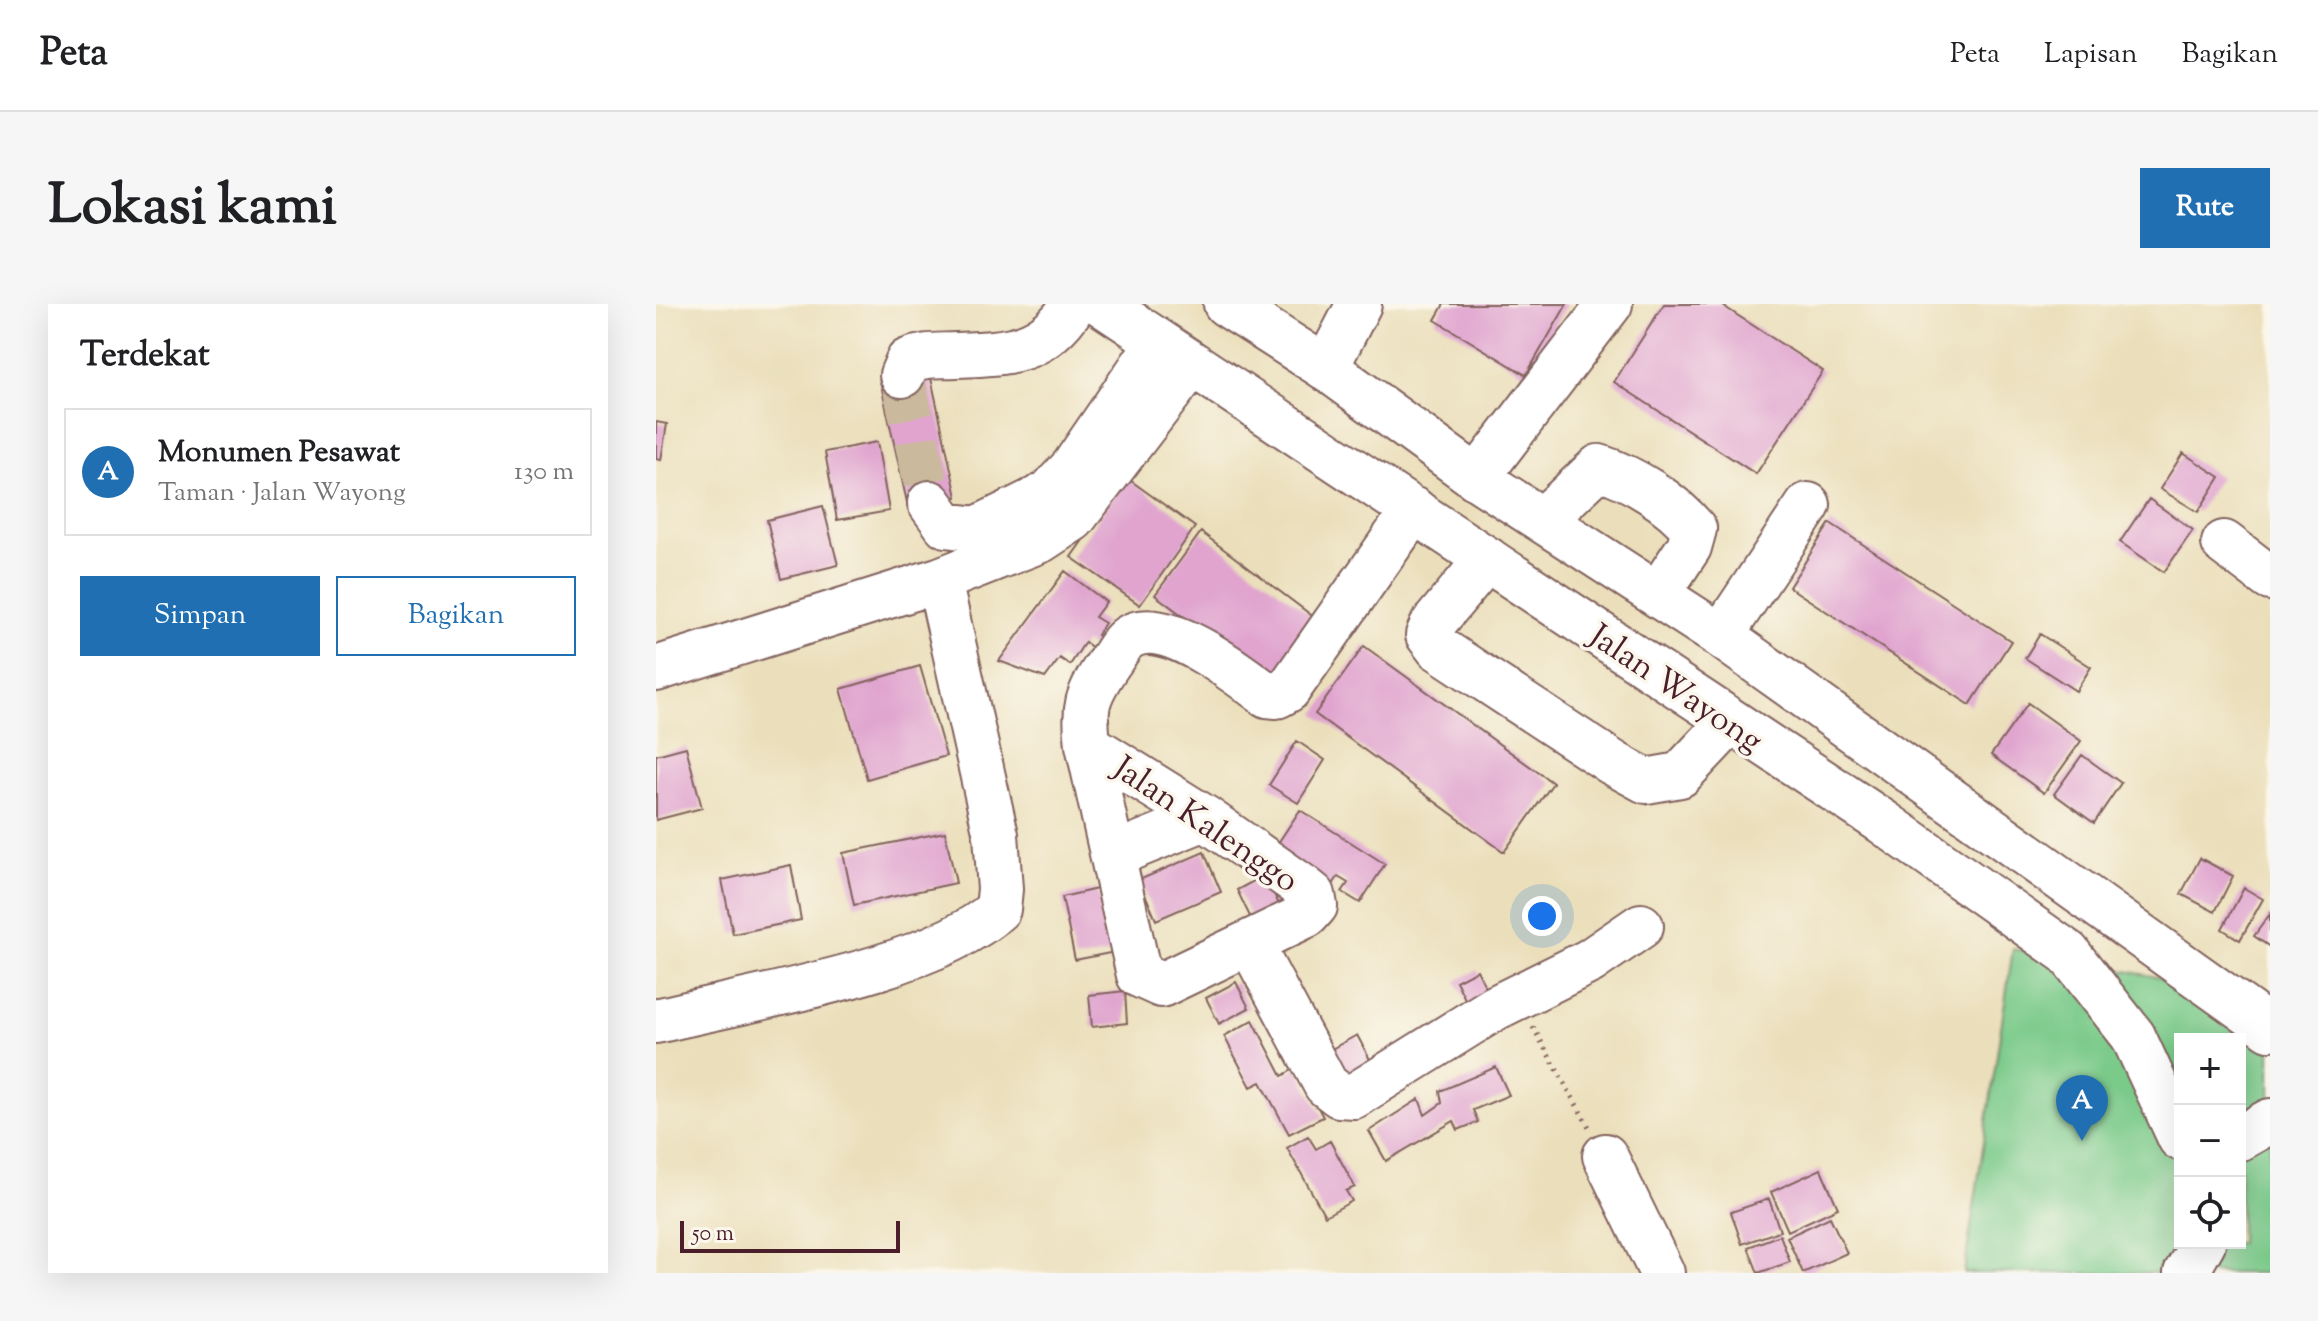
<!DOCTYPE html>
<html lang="id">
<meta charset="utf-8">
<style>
:root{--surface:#fff;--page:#f6f6f6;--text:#202124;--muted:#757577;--line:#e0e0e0;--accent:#1f6fb2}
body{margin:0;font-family:"Sorts Mill Goudy",serif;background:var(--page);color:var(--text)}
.controls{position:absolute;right:24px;bottom:24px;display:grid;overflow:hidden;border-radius:0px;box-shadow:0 8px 32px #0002}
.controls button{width:72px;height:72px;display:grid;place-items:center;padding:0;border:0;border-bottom:2px solid var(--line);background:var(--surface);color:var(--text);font:40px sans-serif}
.scale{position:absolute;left:24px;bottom:20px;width:220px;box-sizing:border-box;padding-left:8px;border:4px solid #4a1f2b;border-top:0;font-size:22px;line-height:28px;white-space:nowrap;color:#4a1f2b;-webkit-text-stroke:6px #fbf7ec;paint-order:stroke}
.you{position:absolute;left:886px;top:612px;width:28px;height:28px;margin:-20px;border:6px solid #fff;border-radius:50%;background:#1a73e8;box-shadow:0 0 0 12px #1a73e833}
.badge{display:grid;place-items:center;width:52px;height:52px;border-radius:50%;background:var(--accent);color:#fff;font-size:26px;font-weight:700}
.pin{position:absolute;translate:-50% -66px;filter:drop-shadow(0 2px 4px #0008)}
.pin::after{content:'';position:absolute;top:42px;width:28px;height:24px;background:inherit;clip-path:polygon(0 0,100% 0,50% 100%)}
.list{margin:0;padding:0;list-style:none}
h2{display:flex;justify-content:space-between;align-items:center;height:104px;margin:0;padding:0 32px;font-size:34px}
h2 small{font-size:26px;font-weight:400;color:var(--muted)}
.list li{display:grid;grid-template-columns:52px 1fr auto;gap:24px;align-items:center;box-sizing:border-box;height:128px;margin:0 16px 16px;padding:0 16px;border:2px solid var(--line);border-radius:0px}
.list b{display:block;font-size:30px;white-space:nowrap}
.list p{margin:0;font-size:26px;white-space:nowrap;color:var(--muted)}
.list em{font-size:26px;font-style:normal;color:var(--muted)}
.actions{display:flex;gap:16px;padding:24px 32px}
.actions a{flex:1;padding:18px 0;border:2px solid var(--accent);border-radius:0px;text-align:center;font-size:28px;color:var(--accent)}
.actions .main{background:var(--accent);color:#fff}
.icon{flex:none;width:44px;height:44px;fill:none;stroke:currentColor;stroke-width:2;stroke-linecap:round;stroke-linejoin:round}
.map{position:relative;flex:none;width:1614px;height:969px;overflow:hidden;border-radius:0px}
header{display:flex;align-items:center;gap:48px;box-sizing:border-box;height:112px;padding:0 40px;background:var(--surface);border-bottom:2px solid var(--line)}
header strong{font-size:38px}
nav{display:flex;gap:44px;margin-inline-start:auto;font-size:28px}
.intro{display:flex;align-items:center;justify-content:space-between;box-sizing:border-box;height:192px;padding:0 48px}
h1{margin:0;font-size:56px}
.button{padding:20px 36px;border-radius:0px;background:var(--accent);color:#fff;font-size:28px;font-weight:700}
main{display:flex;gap:48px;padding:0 48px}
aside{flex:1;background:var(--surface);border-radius:0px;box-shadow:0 8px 32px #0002}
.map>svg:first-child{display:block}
.green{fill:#7aca8a;stroke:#62745a;stroke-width:2;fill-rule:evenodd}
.building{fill:#e0a4cf}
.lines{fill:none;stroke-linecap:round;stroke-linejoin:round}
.minor-tunnel{stroke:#cbb99e;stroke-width:44;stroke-dasharray:44 22;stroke-linecap:butt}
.minor-casing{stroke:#82625d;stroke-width:48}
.major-casing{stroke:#82625d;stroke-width:48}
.highway-casing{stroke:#82625d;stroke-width:48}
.path{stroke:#82625d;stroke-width:5;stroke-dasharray:2 6;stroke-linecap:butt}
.minor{stroke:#fff;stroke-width:44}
.major{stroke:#fff;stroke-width:44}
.highway{stroke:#fff;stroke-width:44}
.labels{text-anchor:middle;stroke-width:7;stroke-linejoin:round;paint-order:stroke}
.street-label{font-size:34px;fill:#4a1f2b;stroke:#fbf7ec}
</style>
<header>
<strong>Peta</strong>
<nav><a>Peta</a><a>Lapisan</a><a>Bagikan</a></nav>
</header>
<div class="intro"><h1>Lokasi kami</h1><a class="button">Rute</a></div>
<main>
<aside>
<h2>Terdekat<small></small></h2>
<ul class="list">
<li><span class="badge">A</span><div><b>Monumen Pesawat</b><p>Taman · Jalan Wayong</p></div><em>130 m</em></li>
</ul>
<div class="actions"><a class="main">Simpan</a><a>Bagikan</a></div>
</aside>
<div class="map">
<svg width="1614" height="969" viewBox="0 0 1614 969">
<rect width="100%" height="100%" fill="#fbf7ec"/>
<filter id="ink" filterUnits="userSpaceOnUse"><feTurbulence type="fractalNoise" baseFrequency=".0125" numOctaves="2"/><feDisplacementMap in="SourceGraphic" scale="16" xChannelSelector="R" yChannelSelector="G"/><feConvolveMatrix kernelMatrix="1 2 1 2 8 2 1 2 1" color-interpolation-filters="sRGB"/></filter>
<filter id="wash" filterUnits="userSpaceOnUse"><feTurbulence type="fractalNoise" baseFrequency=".006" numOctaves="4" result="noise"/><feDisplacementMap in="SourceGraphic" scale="32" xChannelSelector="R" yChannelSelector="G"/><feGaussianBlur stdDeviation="1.8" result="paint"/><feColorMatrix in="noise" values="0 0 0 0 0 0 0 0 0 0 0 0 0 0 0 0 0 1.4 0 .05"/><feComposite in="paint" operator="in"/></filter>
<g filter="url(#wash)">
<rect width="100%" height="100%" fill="#ebdfbb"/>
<path class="green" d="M1357,645L1614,695V969H1308ZM1524,735H1584V939H1524Z"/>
<g id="blocks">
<path class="building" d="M788,0H911L870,71L779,16Z
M1008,0H1064L1167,67L1100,170L958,78Z
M273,65L301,193L252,203L224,76Z
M0,118L11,120L5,156L0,155Z
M221,138L233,207L181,216L169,148Z
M1527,149L1564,173L1542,208L1504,185Z
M471,174L539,223L484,301L415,253Z
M1493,195L1537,226L1508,268L1464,238Z
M167,202L182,261L125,275L111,216Z
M1174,219L1355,337L1314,401L1133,283Z
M545,228L663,317L617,379L499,291Z
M409,267L450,298L439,313L449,319L441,331L450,337L442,348L429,338L414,361L404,354L389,374L343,357Z
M1384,330L1435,363L1420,387L1369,354Z
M708,342L897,479L848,548L659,410Z
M264,362L290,452L211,475L185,385Z
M1372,399L1425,437L1388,489L1335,451Z
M641,437L669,456L642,499L613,481Z
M30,443L46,504L0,516V451Z
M1426,451L1465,479L1438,519L1398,490Z
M644,506L729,560L704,599L686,588L692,579L682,573L672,588L614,551Z
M289,528L300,579L198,601L187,549Z
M548,548L565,588L500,616L483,576Z
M1544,554L1577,572L1559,608L1525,590Z
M135,561L145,616L77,630L66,576Z
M609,571L630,615L602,629L581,586Z
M1588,584L1607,595L1584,636L1566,625Z
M441,585L444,596L458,592L469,646L419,656L406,593Z
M1614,610V643L1598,632Z
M821,666L838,700L817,711L800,677Z
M580,678L593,704L563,720L550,694Z
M469,687L471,719L436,723L433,691Z
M597,716L626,772L641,763L667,813L633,830L605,778L595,783L568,732Z
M701,731L720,767L693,782L674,746Z
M840,763L853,791L817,806L822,818L802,826L798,817L730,857L713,827L763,795L769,811L786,799L784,787Z
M652,832L660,845L674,837L699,883L690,887L696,897L669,912L631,844Z
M1165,865L1182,904L1132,927L1115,888Z
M1113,895L1124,927L1086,940L1075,908Z
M1174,913L1191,949L1147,969L1131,933Z
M1124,931L1134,958L1102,969L1092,943Z"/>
</g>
</g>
<g filter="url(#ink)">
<use href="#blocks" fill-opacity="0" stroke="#82625d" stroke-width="2"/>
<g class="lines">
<path class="minor-tunnel" d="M246,71L274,199"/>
<g class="minor-casing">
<path id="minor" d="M670,64L703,0
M246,71L252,57C269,50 282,52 300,51C354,49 388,48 418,0
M821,174L954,0
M274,199L290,221L321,225L393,189L417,163L502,39
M888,215L943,163C977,174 1016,198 1038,225L1033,243L1002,290
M1568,239L1614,274
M831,255L777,320L772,331L782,344L957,459L990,477L1024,471L1074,418
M1065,332L1152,201
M0,365L283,276L385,236L417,215L535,61
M432,441L549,514L647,583L657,591L659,602L651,611L505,681L483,671L432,441C428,402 430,393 452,360C459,351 465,337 475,332C510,313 583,370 611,391L621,392L632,386L758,206
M457,551L549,514
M594,639L670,781L683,791L698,792L839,704L934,657L985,622
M0,717C89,695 278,666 342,605L344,585L340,531L283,276
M949,852L1006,969"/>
</g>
<g class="major-casing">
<path id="major" d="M446,0L1227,518L1412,649L1477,732L1524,834
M570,0L670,64L821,174L1065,332L1614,724"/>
</g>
<g class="highway-casing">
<path id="highway" d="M1584,834L1614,817
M1530,969L1547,939"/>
</g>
<path class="path" d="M877,723L933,823"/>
<use href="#minor" class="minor"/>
<use href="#major" class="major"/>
<use href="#highway" class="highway"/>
</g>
</g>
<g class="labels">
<g class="street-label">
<text transform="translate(1021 383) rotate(34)" y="12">Jalan Wayong</text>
<text transform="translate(551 519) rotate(34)" y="12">Jalan Kalenggo</text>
</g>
</g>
</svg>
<div class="controls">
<button>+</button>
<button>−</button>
<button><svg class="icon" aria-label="locate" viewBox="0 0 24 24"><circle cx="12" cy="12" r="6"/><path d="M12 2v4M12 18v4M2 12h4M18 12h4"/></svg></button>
</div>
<div class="scale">50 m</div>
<div class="you"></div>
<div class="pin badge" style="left:1426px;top:837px">A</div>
</div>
</main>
